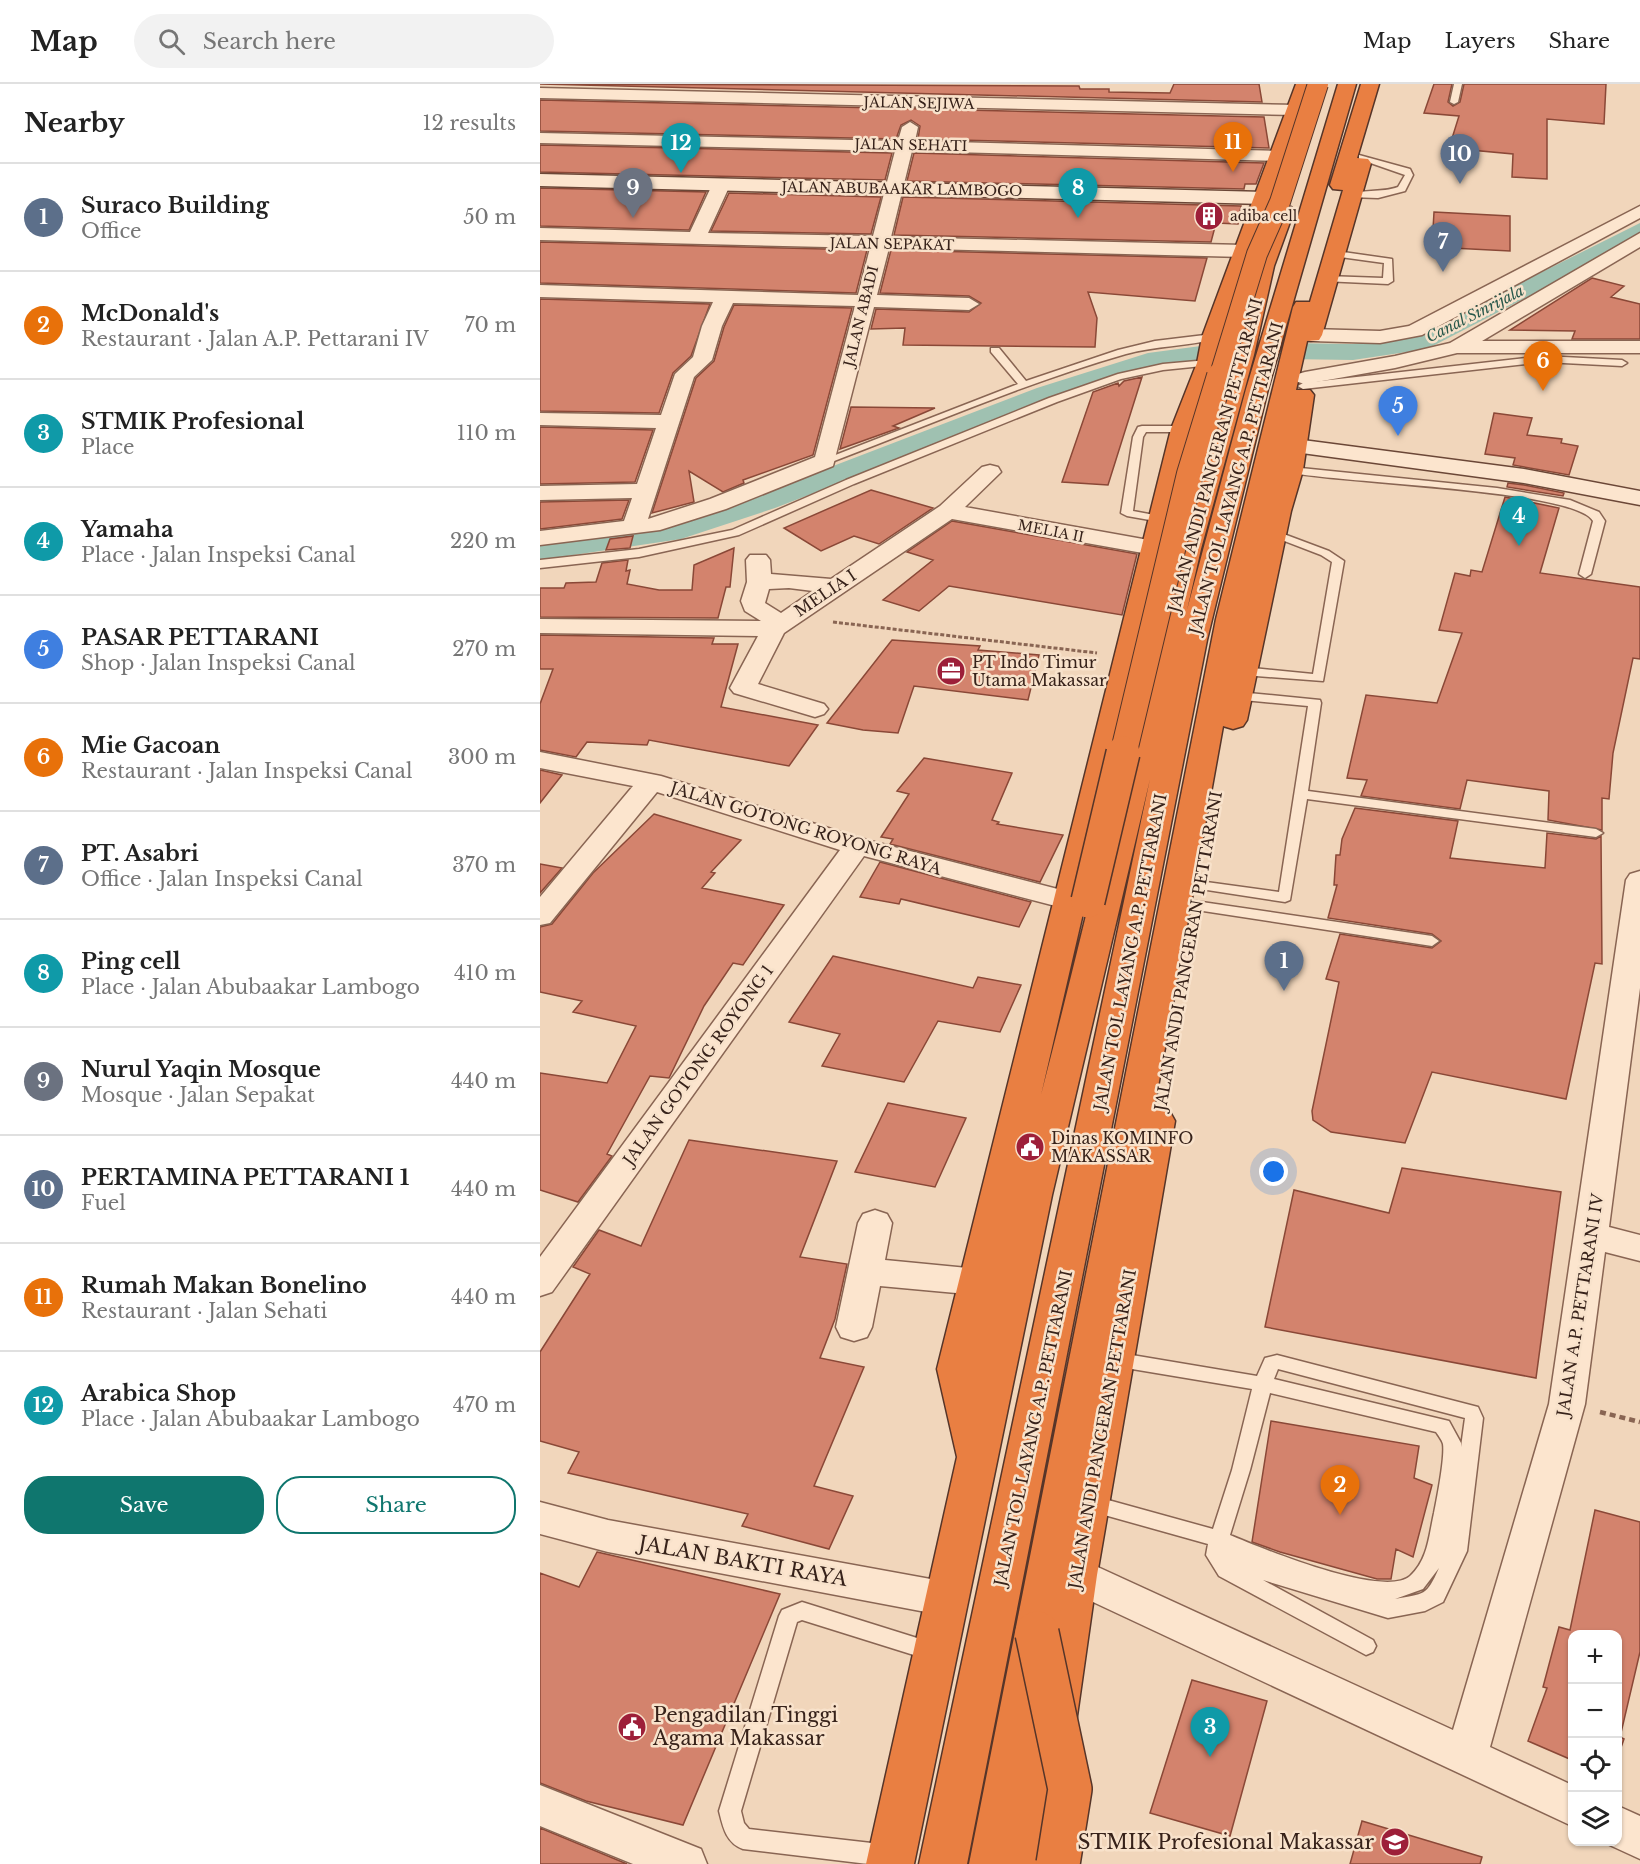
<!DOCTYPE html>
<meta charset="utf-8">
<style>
:root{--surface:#fff;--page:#f2f2f2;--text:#222;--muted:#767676;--line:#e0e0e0;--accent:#0f766e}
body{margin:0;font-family:"Libre Baskerville",serif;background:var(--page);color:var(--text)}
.controls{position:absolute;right:18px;bottom:18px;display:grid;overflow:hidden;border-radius:12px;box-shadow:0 2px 4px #0004}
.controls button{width:54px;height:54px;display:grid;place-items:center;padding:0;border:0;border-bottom:2px solid var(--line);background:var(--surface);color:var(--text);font:30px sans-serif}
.you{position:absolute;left:734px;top:1088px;width:21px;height:21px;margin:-15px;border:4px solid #fff;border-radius:50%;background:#1a73e8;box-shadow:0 0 0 9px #1a73e833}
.badge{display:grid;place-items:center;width:39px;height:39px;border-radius:50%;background:var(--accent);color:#fff;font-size:20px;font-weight:700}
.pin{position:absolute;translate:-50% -50px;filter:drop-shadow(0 2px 3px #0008)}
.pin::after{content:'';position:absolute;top:32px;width:21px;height:18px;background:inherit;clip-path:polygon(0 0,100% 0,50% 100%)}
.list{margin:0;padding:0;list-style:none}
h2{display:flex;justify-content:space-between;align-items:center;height:78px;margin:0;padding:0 24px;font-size:26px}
h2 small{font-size:20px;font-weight:400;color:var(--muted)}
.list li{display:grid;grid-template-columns:39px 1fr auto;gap:18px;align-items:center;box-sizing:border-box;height:108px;padding:0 24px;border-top:2px solid var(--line)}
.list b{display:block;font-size:22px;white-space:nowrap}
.list p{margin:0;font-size:20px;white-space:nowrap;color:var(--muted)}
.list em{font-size:20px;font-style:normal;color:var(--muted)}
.actions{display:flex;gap:12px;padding:18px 24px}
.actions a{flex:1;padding:14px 0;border:2px solid var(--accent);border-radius:24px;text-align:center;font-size:21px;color:var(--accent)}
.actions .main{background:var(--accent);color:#fff}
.icon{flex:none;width:33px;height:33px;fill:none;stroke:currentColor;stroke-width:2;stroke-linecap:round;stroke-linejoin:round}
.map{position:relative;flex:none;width:1100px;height:1780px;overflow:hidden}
header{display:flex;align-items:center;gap:36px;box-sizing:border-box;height:84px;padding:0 30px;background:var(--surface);border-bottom:2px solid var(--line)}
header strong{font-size:28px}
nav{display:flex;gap:33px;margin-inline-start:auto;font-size:21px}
.search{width:420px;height:54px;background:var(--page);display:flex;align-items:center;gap:15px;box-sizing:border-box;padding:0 21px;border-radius:33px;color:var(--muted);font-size:22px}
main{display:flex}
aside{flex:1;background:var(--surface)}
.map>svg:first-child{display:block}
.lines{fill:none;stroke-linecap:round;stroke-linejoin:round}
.canal{fill:#9fc1b1;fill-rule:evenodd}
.building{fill:#d3836d;stroke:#8a4837;stroke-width:1.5}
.lane-casing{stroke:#896553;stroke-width:3}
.street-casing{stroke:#896553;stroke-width:3}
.secondary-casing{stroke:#6b4737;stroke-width:3}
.highway-casing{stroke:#563529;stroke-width:3}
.path-far1{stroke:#896553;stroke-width:3;stroke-dasharray:4 2;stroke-linecap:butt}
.path{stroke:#896553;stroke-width:4.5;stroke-dasharray:6 4;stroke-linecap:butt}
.lane{fill:#fce5ce;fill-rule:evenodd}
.street{fill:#fce5ce;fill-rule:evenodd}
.secondary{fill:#fce5ce;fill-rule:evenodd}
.highway{fill:#e97f42;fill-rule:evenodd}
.highway-bridge-far3-casing{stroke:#563529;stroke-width:22;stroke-linecap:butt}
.highway-bridge-far2-casing{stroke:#563529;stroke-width:28;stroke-linecap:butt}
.highway-bridge-far1-casing{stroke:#563529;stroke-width:36;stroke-linecap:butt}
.highway-bridge-casing{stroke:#563529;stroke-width:46;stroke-linecap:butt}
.highway-bridge-far3{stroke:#e97f42;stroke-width:20}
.highway-bridge-far2{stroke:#e97f42;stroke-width:26}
.highway-bridge-far1{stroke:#e97f42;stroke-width:33}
.highway-bridge{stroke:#e97f42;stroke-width:43}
.labels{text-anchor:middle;stroke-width:5;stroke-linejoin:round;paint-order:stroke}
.far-street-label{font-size:14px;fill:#37221a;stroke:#f8e2cb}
.far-poi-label{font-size:14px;fill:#37221a;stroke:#f8e2cb;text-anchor:start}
.far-water-label{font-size:15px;font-style:italic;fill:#28584b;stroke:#f8e2cb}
.street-label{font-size:16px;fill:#37221a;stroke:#f8e2cb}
.poi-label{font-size:16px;fill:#37221a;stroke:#f8e2cb;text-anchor:start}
.near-street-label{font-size:20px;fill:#37221a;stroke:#f8e2cb}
.near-poi-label{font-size:20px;fill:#37221a;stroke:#f8e2cb;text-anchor:start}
</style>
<header>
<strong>Map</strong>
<div class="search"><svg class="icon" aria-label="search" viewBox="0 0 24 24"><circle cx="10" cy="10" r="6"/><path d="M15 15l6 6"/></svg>Search here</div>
<nav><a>Map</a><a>Layers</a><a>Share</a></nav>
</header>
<main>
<aside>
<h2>Nearby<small>12 results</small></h2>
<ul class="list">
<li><span class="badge" style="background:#5c6f8a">1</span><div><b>Suraco Building</b><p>Office</p></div><em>50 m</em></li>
<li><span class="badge" style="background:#e8710a">2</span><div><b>McDonald's</b><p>Restaurant · Jalan A.P. Pettarani IV</p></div><em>70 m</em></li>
<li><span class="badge" style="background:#0f9aa8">3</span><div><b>STMIK Profesional</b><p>Place</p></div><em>110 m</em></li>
<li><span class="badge" style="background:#0f9aa8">4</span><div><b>Yamaha</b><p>Place · Jalan Inspeksi Canal</p></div><em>220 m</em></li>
<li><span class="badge" style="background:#3f7fe0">5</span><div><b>PASAR PETTARANI</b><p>Shop · Jalan Inspeksi Canal</p></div><em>270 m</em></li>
<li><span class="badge" style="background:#e8710a">6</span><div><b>Mie Gacoan</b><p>Restaurant · Jalan Inspeksi Canal</p></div><em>300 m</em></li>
<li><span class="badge" style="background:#5c6f8a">7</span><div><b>PT. Asabri</b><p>Office · Jalan Inspeksi Canal</p></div><em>370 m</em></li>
<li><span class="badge" style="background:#0f9aa8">8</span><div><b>Ping cell</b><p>Place · Jalan Abubaakar Lambogo</p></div><em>410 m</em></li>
<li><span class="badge" style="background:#6b7280">9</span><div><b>Nurul Yaqin Mosque</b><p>Mosque · Jalan Sepakat</p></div><em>440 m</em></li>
<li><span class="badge" style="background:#5c6f8a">10</span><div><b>PERTAMINA PETTARANI 1</b><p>Fuel</p></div><em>440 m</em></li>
<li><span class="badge" style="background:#e8710a">11</span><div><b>Rumah Makan Bonelino</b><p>Restaurant · Jalan Sehati</p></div><em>440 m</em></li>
<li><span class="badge" style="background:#0f9aa8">12</span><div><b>Arabica Shop</b><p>Place · Jalan Abubaakar Lambogo</p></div><em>470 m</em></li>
</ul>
<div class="actions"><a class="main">Save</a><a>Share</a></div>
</aside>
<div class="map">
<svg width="1100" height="1780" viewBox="0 0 1100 1780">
<rect width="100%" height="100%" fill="#f1d6bb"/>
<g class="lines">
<path class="canal" d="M1100,139V155L887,265L813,276L691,274L612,284L515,316L235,424L141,455L0,476V458L127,441L215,412L497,304L608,269L691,258L813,260L872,253Z"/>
</g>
<path class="building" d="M0,0L539,2L540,5H569V8L630,9L634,0H719L722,18Z
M894,0H912L908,18L913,22L920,18L924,0H1066L1064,40L1007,35V95L972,93L973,70L909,64L919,32L884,29Z
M0,16L724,33L729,64L378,55L380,42L371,36L361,41L356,55L0,47Z
M0,61L352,69L345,96L0,88Z
M374,69L724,79L716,100H705L704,105L367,97Z
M0,104L166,108L149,146L0,142Z
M189,109L341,113L331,150L171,147Z
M363,113L701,122L698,140L676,139L671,158L354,151Z
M894,128L970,132V167L892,163Z
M0,158L327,166L316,209L0,199Z
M351,166L667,174L655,217L548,208L557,234L555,263L363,261L365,244L331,245L336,225L429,228L441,219L429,212L340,209Z
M1052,194L1084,202L1071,213L1100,220V255H1032L1035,247L970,246Z
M0,215L170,220L151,272L133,289L119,329L0,327Z
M194,221L312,224L273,371L203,396L204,399L183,408L149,387L154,418L112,429L156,294L174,277L184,243Z
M602,293L568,401L522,398L553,308L578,299L579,302L584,297Z
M311,323L395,324L353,342L359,344L300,365Z
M954,329L992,334L987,351L1022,355L1021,359L1038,362L1029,391L973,381L975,374L945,370Z
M0,343L113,346L95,398L0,400Z
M968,399L984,401L1024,409L1023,412L967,403Z
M331,406L393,424L339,460L314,452L281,467L244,444Z
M965,413L1019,424L1000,489L1100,503V575L1093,574L1073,669L1069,715L1062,714V746L1008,736L1009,707L927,696L920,725L821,712L827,696L807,694L826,611L897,619L922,549L899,546L915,489L930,492L931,486L942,488Z
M89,416L82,435L0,445V418Z
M412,437L597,470L582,531L409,502L379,527L343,516L393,476L367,468Z
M93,452L90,464L66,466L70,455Z
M194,464L190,503H186L178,534L0,533V504H24L26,499L56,498L62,479L88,476L86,487L90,486L87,500L119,506H152L154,481Z
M0,551L174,554L172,560H198L181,623L278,641L249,682L109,656L107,661L47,658L36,673L0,666V620L13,585H0Z
M352,556L440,562L438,566L499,571L488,616L374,602L358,649L323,646L287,639Z
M384,674L472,689L452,736L459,738L457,740L523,751L500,798L350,760L353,755L341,753L369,710L357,707Z
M0,686L22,691L0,719Z
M815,724L918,737L910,774L1005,784L1007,749L1056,755L1061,752L1062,880L1055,879L1026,1015L892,988L865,1059L791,1048L773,1036L772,1027L799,898L786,895L800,850L892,864L901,857L892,850L788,834L797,801H794L796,771H800L802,755Z
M114,730L201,756L171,788L175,789L162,804L244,821L203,881L193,879L164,922L129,994L110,992L67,1070L72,1072L38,1118L0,1106V989L67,999L96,942L33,928L42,917L0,908V843L12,840L53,789Z
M340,778L491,818L479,843L361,815L359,820L320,813Z
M0,780L22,784L0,809Z
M293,872L433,904L438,893L481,901L460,948L398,937L364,998L282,982L300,950L249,938Z
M348,1019L426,1034L395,1103L315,1088Z
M149,1056L297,1077L260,1173L307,1180L295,1235L280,1274L324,1283L274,1402L313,1412L289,1465L202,1442L208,1430L28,1389L39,1368L0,1357V1268L50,1190L33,1183L59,1146L101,1162Z
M862,1084L1021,1108L996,1294L725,1243L754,1106L849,1129Z
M731,1337L879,1362L874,1394L892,1401L873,1473L856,1465L851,1495H837L740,1468L712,1458Z
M1055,1426L1100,1438V1568L1080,1653L1084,1655L1077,1675V1551H1032V1676L988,1657L1007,1604L1003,1603L1019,1543L1030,1546Z
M57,1468L240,1510L143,1741L46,1717L0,1699V1489L39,1503Z
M652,1596L727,1617L690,1752L610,1729Z
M822,1737L942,1773L940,1780H810Z
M0,1744L87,1780H0Z"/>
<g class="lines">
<g class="lane-casing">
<path id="lane" d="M914,0H922L918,18L914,20L910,18Z
M819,71L870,85L873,91L865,107L838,114L809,113L808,111C818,105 843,109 858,103L865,91L819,75Z
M796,167L852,175L853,197L848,200L783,197L781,195L786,192L843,194L844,179L793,172L791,170Z
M673,250L678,253L677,255C647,262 616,262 586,270C485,299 387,342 289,379L280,377L478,300L451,268V264H459L486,297L578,266L615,257Z
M1004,272L1082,276L1087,279L1082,282L1004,278L763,305L758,302L763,299Z
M668,276L673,279L672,281L623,286L581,295L517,318L314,400L199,451L99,473L0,484V476L99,465L192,446L306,396L509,314L578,290L623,280Z
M602,342H643L648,345L643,348H606L603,353L593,427L625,433V437L621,438L587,432L581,429L593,353L598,343Z
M751,383L957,404L1030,416L1059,428L1065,437L1051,490L1045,494L1039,490L1053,437C1035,405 794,399 747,388V384Z
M733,446L789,467L804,477L783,597L703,591L697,587L703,583L773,590L792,478L781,471L729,451L727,449Z
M698,608L780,616L781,619L768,707L1056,745L1063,749L1056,753L767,715L750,816L745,818L654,804L652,801L659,797L739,808L768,622L693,615L692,612Z
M655,817L892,852L899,857L892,862L650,825L648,822L650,819Z
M574,1268L717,1292L725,1274L737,1271L938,1323L943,1334L927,1467L903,1518L885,1527L848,1534L723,1496L833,1556L836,1562L833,1568L826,1571L679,1492L666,1471L668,1460L543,1425L540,1419L543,1413L550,1411L673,1445L692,1386L712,1305L574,1282L568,1280L565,1275L568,1270ZM738,1285L925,1334L921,1363V1359L909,1337L734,1295ZM730,1309L896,1348C898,1351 902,1356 903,1360C905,1373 897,1414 894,1429C889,1451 888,1476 870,1492C843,1515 721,1464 690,1451L710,1386ZM899,1484C886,1513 885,1509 855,1515L883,1505Z
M262,1518L393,1559L400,1562L403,1568L400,1574L393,1577L262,1536L257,1538L201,1727L204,1739L209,1745L349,1761L357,1765L360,1772L355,1780H328L203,1765C186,1759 183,1743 179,1727L239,1532L242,1526Z"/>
</g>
<g class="street-casing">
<path id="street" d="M0,4L757,21L765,26L757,31L0,14Z
M370,38L378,43L375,57L741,67L750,72L741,77L372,67L351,153L704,161L713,167L704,173L349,164L337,211L429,214L439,220L429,226L334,223L293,382L186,425L120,446L0,461V447L84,437L92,414L0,416V402L97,400L116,344L0,341V329L121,331L135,290L153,273L162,242L173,218L0,213V201L318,211L330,164L0,156V144L150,148L172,101L181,96L190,101L168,149L333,152L355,67L0,59V49L358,57L362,43ZM193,219L315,222L275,373L170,415L108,435L154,293L172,276L182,242Z
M1100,122V134L882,251L840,259L771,257L764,255L761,251L764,247L771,245L840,247L869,242Z
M1100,149V163L942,257H1100V269H917L855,284L765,300L758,298L755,294L758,290L765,288L855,272L910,259Z
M450,381L458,383L461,388L425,423L614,457L622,459L626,464L622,469L614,471L412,435L244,549L218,600L284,620L288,625L284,630L275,633L194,609L190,604L218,552L0,549V535L221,537L205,527L201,517L207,498L206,476L210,471H226L230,476L231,490L291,495L400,422L442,383ZM249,504L273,507L241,529L225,519L229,505Z
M0,668L121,692L327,756L541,811L545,817L541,823L531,826L324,772L12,1208L0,1212V1173L300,766L117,708L10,839L0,841V813L93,702L0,684Z
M1100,787V904L1069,1143L1100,1151V1177L1065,1168L1045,1320L950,1663L1032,1701V1742L521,1503L515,1491L521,1479L535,1474L549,1479L913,1646L1009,1320L1086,796L1090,790Z
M335,1126L347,1130L352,1139L345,1176L438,1185L450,1189L455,1198L450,1207L438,1211L340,1202L332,1243L327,1253L314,1257L301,1253L296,1243L318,1139L323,1130Z
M0,1418L68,1436L407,1498L421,1503L427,1515L421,1527L407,1532L68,1468L0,1450Z
M0,1701L161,1765L167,1780H93L0,1742Z
M1078,1722L1100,1732V1775L1063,1758H1078Z"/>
</g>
<g class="secondary-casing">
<path id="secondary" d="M0,90L725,108L735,114L725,120L0,102Z
M755,355L984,385L1100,407V421L984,399L747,367L743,362L747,357Z"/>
</g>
<g class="highway-casing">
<path id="highway" d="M756,0H774L684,253L679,279L655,345L501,1011C561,779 612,546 679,316C697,253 711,189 734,127L737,123H751L754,127L734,182L714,271L661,465L647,526L706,305L798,0H816L728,305L667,556L427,1780H379L610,695L512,1111L374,1780H326L417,1373L397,1285L631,345L657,279L662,253Z
M821,0H839L817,74L828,75L831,79L782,251L779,256L767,257L756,306H770L774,311L763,386L751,427L707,636L703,642L693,645L683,642L614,1025L630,1028L635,1037L557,1491L516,1780H429L676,535L753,223L756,218H770L803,106L793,105L790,101Z"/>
</g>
<path class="path-far1" d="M293,538L557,569"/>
<path class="path" d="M1060,1328L1100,1338"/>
<use href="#lane" class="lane"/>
<use href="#street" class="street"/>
<use href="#secondary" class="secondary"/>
<use href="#highway" class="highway"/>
<g class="highway-bridge-far3-casing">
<path id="highway-bridge-far3" d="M679,294L717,170L740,118L778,0"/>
</g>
<g class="highway-bridge-far2-casing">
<path id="highway-bridge-far2" d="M583,671L650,390L680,292"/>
</g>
<g class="highway-bridge-far1-casing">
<path id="highway-bridge-far1" d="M548,817L583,669"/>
</g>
<g class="highway-bridge-casing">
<path id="highway-bridge" d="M497,1549L530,1705L518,1780"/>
</g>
<use href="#highway-bridge-far3" class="highway-bridge-far3"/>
<use href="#highway-bridge-far2" class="highway-bridge-far2"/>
<use href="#highway-bridge-far1" class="highway-bridge-far1"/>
<use href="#highway-bridge" class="highway-bridge"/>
</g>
<defs>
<g id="building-disc" transform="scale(1.5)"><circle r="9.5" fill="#9d1f39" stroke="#f8e2cb"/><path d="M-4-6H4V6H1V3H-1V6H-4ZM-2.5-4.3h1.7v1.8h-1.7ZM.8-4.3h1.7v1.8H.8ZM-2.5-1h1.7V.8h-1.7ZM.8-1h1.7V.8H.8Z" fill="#fff"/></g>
<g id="office-disc" transform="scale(1.5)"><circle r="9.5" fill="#9d1f39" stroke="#f8e2cb"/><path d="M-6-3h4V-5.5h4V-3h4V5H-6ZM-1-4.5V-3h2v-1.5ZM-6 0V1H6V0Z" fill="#fff"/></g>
<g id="civic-disc" transform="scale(1.5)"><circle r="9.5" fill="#9d1f39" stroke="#f8e2cb"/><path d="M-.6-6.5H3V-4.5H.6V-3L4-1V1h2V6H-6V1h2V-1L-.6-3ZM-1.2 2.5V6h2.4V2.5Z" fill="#fff"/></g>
<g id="university-disc" transform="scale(1.5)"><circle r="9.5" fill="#9d1f39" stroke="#f8e2cb"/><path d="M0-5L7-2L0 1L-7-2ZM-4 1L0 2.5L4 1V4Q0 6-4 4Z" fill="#fff"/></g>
</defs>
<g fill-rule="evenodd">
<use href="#building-disc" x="669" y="132"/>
<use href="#office-disc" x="411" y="587"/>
<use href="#civic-disc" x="490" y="1063"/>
<use href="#civic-disc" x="92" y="1643"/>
<use href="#university-disc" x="855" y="1758"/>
</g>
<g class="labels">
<g class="far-street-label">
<text transform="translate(379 19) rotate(1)" y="5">JALAN SEJIWA</text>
<text transform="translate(371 61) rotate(1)" y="5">JALAN SEHATI</text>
<text transform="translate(362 105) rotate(1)" y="5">JALAN ABUBAAKAR LAMBOGO</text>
<text transform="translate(352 160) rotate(1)" y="5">JALAN SEPAKAT</text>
<text transform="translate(321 232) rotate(-76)" y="5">JALAN ABADI</text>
<text transform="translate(511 447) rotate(11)" y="5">MELIA II</text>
</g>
<g class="far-poi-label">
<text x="690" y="137">adiba cell</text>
</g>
<g class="far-water-label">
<text transform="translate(935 230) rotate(-27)" y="5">Canal Sinrijala</text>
</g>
<g class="street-label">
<text transform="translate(675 371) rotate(-75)" y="6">JALAN ANDI PANGERAN PETTARANI</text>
<text transform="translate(696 394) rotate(-75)" y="6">JALAN TOL LAYANG A.P. PETTARANI</text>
<text transform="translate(285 509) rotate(-34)" y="6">MELIA I</text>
<text transform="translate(266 744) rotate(17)" y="6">JALAN GOTONG ROYONG RAYA</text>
<text transform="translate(648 867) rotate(-80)" y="6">JALAN ANDI PANGERAN PETTARANI</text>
<text transform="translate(590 868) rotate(-79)" y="6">JALAN TOL LAYANG A.P. PETTARANI</text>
<text transform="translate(158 981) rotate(-54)" y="6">JALAN GOTONG ROYONG 1</text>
<text transform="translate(1040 1221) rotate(-81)" y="6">JALAN A.P. PETTARANI IV</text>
<text transform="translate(493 1344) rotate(-78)" y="6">JALAN TOL LAYANG A.P. PETTARANI</text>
<text transform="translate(562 1345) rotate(-80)" y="6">JALAN ANDI PANGERAN PETTARANI</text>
</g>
<g class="poi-label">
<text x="432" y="584">PT Indo Timur<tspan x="432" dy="18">Utama Makassar</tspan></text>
<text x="511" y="1060">Dinas KOMINFO<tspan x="511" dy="18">MAKASSAR</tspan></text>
</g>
<g class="near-street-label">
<text transform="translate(203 1477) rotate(10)" y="7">JALAN BAKTI RAYA</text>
</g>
<g class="near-poi-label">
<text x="113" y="1638">Pengadilan Tinggi<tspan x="113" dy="23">Agama Makassar</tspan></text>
<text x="834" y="1765" text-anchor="end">STMIK Profesional Makassar</text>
</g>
</g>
</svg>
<div class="controls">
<button>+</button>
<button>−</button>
<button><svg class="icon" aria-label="locate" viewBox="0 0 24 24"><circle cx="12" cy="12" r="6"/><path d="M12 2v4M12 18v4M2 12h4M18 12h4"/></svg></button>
<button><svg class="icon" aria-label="layers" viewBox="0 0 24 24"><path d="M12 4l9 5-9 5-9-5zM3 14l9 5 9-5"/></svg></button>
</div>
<div class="you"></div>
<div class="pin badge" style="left:744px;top:907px;background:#5c6f8a">1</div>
<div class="pin badge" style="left:800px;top:1431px;background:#e8710a">2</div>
<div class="pin badge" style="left:670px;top:1673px;background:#0f9aa8">3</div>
<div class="pin badge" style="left:979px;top:462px;background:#0f9aa8">4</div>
<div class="pin badge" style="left:858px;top:352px;background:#3f7fe0">5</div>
<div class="pin badge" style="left:1003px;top:307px;background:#e8710a">6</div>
<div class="pin badge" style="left:903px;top:188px;background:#5c6f8a">7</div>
<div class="pin badge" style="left:538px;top:134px;background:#0f9aa8">8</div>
<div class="pin badge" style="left:93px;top:134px;background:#6b7280">9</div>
<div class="pin badge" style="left:920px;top:100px;background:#5c6f8a">10</div>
<div class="pin badge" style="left:693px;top:88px;background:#e8710a">11</div>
<div class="pin badge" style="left:141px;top:89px;background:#0f9aa8">12</div>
</div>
</main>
